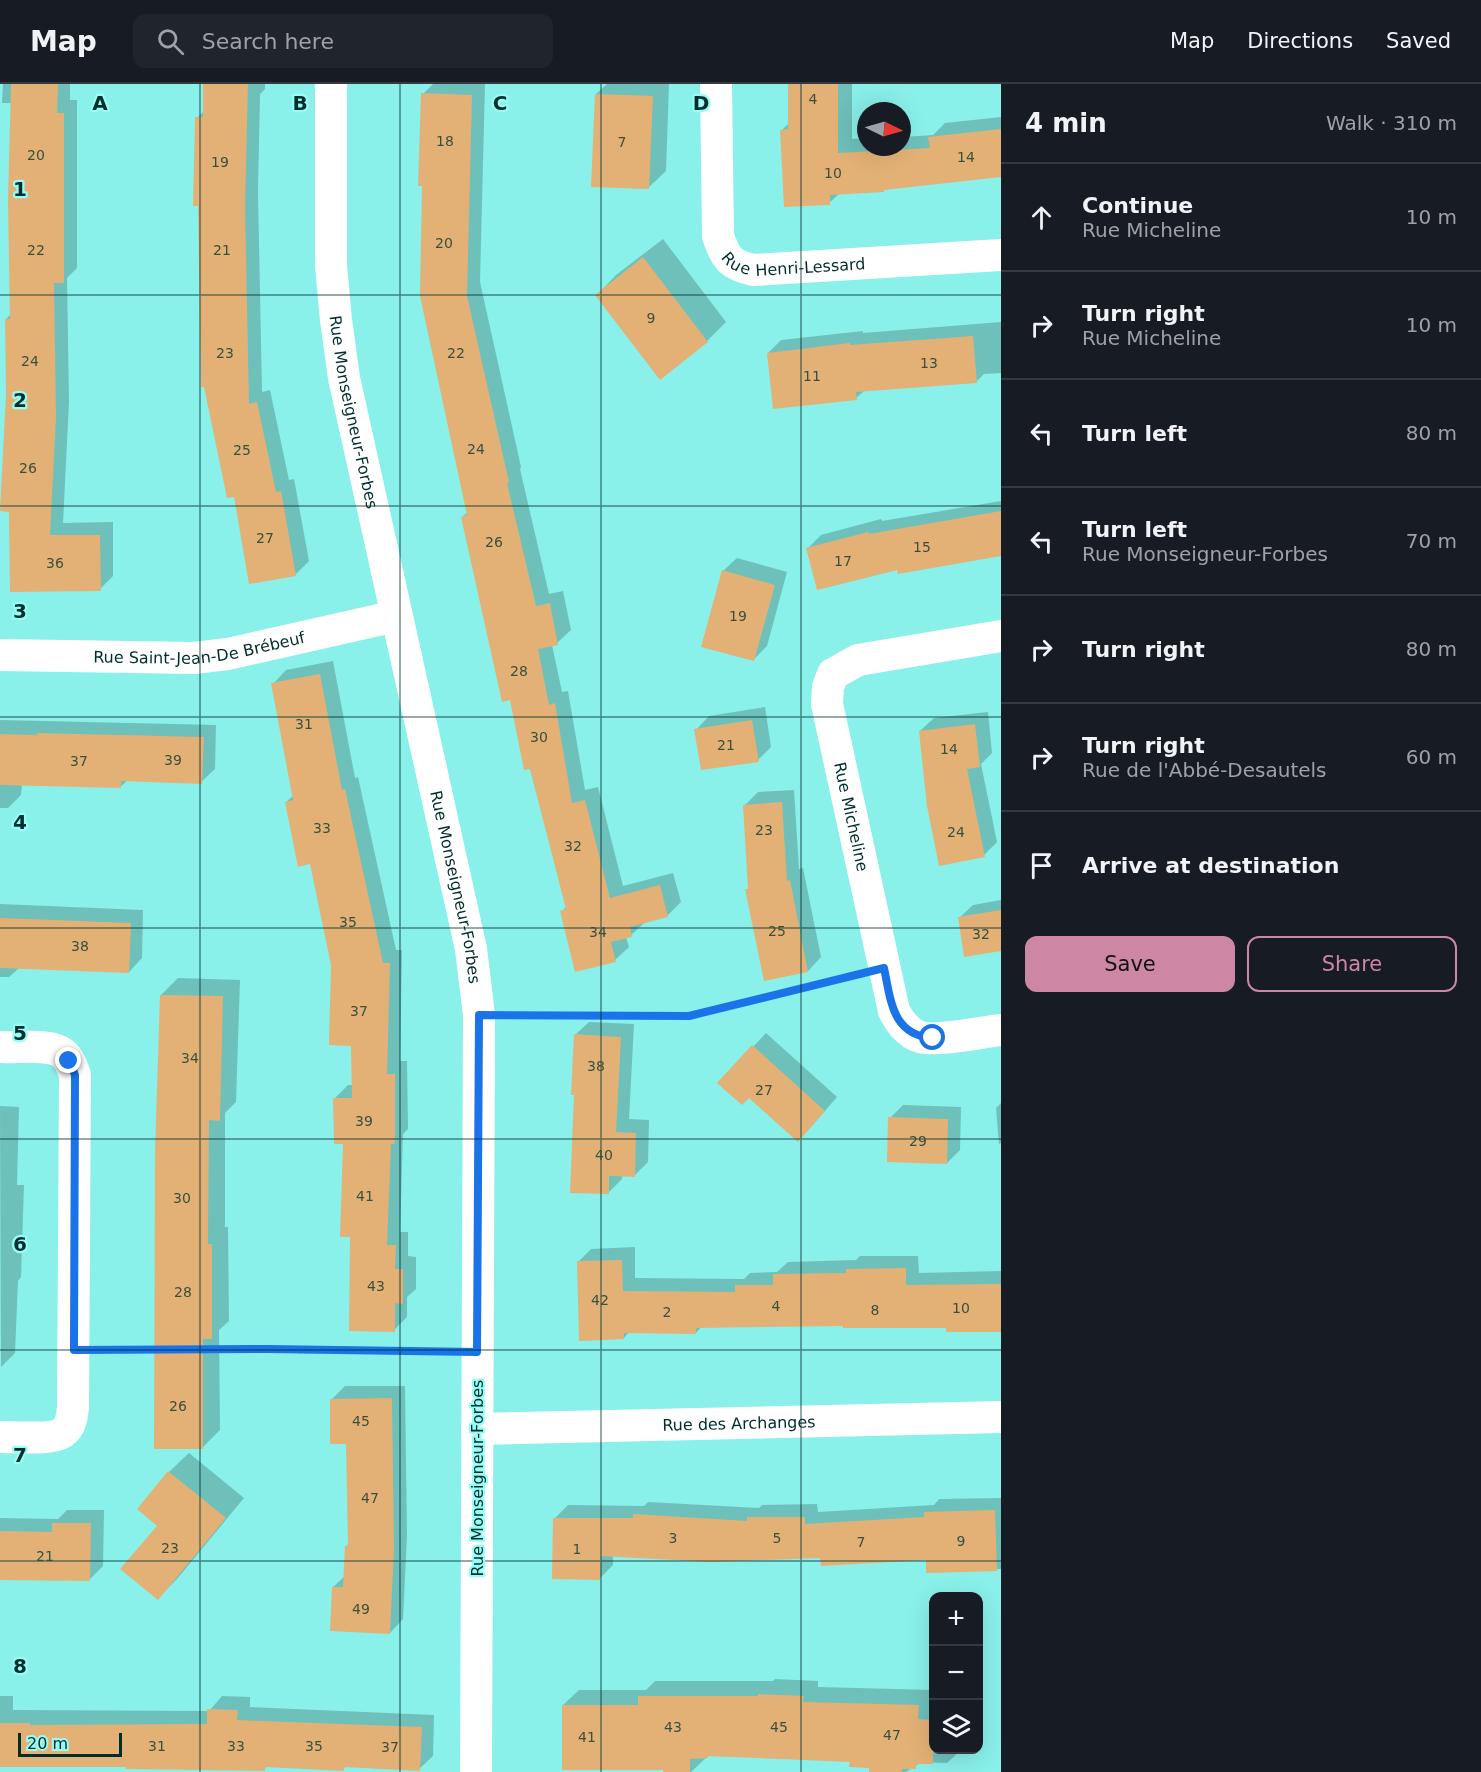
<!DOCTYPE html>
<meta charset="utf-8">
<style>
:root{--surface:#171b24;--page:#20242c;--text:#f1f3f6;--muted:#9ea1a6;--line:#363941;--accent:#cd86a3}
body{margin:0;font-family:"DejaVu Sans",sans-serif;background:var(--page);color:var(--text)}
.controls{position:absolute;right:18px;bottom:18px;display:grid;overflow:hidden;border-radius:12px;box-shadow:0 6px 24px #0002}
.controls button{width:54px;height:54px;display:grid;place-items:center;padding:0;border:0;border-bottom:2px solid var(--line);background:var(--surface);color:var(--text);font:30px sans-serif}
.compass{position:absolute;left:857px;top:18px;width:54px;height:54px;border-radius:50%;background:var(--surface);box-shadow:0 6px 24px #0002;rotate:95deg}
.scale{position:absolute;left:18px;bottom:15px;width:104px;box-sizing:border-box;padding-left:6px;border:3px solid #002e2c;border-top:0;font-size:16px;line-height:21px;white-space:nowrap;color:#002e2c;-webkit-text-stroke:4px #97fdf7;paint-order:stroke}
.stop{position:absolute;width:18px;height:18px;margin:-14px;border:4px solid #1a73e8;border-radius:50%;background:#fff}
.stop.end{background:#1a73e8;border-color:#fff;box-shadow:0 2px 6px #0008}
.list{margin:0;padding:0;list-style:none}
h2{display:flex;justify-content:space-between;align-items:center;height:78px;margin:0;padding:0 24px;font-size:26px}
h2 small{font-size:20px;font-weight:400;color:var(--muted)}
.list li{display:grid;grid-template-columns:39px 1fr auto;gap:18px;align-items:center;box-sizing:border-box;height:108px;padding:0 24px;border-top:2px solid var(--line)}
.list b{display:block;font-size:22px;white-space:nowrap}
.list p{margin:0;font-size:20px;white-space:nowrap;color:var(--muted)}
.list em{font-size:20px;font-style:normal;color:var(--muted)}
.actions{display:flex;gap:12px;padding:18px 24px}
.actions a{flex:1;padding:14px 0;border:2px solid var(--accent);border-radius:12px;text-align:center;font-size:21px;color:var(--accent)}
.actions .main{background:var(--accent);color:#111}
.icon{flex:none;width:33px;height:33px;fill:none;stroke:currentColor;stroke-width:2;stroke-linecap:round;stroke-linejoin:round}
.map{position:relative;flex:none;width:1001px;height:1688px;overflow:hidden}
header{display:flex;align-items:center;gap:36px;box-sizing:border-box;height:84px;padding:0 30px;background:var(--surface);border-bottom:2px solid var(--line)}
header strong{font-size:28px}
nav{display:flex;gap:33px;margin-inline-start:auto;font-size:21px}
.search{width:420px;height:54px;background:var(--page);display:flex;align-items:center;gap:15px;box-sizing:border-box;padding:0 21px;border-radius:12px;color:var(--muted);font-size:22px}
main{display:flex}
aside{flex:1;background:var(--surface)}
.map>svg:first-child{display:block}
.shadow{fill:#0003}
.building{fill:#e3b175}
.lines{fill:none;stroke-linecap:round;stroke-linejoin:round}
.path{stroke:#51a09c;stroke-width:4;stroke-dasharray:3 3;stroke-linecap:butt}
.minor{stroke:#fff;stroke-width:32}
.route{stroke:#1a73e8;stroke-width:8}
.grid{fill:none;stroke:#002e2c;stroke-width:1.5;stroke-opacity:0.55}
.labels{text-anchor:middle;stroke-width:4.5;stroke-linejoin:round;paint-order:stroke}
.number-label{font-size:14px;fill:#394f3e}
.street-label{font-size:16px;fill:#002e2c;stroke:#97fdf7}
.grid-label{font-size:20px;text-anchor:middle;font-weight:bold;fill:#002e2c;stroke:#97fdf7;stroke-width:4.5;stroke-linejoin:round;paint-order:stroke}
</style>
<header>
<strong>Map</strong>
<div class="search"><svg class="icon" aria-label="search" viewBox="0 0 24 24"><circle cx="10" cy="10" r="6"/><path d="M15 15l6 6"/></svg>Search here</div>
<nav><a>Map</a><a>Directions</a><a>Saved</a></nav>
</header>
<main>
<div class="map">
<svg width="1001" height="1688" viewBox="0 0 1001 1688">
<rect width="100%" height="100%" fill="#8af0ea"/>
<path class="shadow" d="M3,0H70V16H77V184L67,194L69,318L63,439L113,438V492L100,505L12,506L6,235L11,230L12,19H2Z
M205,0H265V5L260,10L258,108L262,308L270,306L289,396L294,395L309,477L296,490L251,499L197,34L205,26Z
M433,0H485L480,198L521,383L520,385L549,510L563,507L571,546L557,559L552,561L562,608L568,607L585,706L598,703L623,802L673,789L681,818L667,832L645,838L631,851L626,853L629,863L615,876L561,828L567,822L462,433L468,428L423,101V10Z
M607,0H669L666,87L648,104L596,10Z
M789,0H852V55L866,54V63H902V53L933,51L945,39L1001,33V92L840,109L829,119L782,46L789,39Z
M663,155L726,238L707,257L597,211L616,191Z
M1001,238V289L984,290L976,298L865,306L856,314L768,269L781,256L863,247V249Z
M1001,417V470L898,484L808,464L821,451L881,435L882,437Z
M737,474L787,488L767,562L754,575L723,487Z
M333,577L355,694L358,693L396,866H402L400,977H407L408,1045L403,1050L400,1148H408V1172L416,1173V1205L407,1213V1233L394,1246L352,1152L345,1059L335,1014L348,1001H353V960L333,881L312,779L286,718L294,711L273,600L286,586Z
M765,623L771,663L758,676L696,646L709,632Z
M988,628L992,669L981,680L997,758L984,771L920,647L934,634Z
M0,636L216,641L215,685L201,698L128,696L120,703L22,700L21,711L8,724H0Z
M794,706L799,785L803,784L821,873L808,887L747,806L750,803L745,721L758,708Z
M1001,816V866L959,834L973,821Z
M0,820L143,826L142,874L129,888L20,883L9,893H0Z
M178,894L240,896L236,1018L225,1029V1143H228L229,1237L219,1246L220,1346L203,1363L161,911Z
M589,938L634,940L629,1035L649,1036L648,1078L634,1092L622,1091V1095L608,1109L575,951Z
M766,949L837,1013L811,1043L719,999Z
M1001,1019V1059L999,1060L996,1024Z
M903,1021L961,1023L960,1066L947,1079L890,1034Z
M0,1022L19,1023L17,1101H24L21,1193L18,1197L15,1269L1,1283Z
M635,1163V1194L744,1195L750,1189L777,1188L788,1178L856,1176L860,1172H918L919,1189L1001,1187V1246L845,1240L702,1242L696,1249L629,1248L624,1254L578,1178L591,1165Z
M345,1302H405L407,1451L403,1535L390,1549L333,1503L345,1492L346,1463L349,1459L348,1358L331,1316Z
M189,1369L244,1414L177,1495L158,1514L159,1442L139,1425L169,1388Z
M1001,1414V1485L927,1487V1474L613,1471V1481L600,1494L554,1435L568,1421L644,1422L648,1418L759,1424L762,1421L817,1420L818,1428L934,1421L939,1415Z
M67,1426H104L103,1482L90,1495L0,1494V1434L58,1435Z
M775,1595L818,1597V1603L934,1606V1666H961L947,1679L921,1678L906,1688H870L871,1682L851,1676L710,1670L691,1688H665V1684L563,1621L579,1606H646L655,1597H773Z
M0,1612H13V1626L209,1627L222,1612L250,1613V1623L434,1631L433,1672L419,1685L347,1681L343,1685L268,1681L264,1685L0,1680Z"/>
<path class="building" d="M11,0H58L57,29H64V199H54L56,333L50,451H100L101,507L10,508L9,428L0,427L6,310L5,235H10L8,117Z
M203,0H248L245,123L249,320L257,318L276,408L281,407L296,492L249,500L234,413L227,414L204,303H201L198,122H193L195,33H203Z
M788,0H838V69L930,64L928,53L1001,45V93L884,106V108L830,111V121L784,123L780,46L788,45Z
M421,9L472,11L467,212L509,398L507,399L536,522L550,519L558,561L538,565L549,621L555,619L572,719L585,716L610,814L660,801L668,833L630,843L632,853L611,858L616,878L575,888L560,827L566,825L530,685L524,686L510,616L502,618L461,433L467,431L420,212L422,102H418Z
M595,10L653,12L649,105L591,103Z
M643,173L708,258L660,296L595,211Z
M973,252L977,299L856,308L857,316L773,325L767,269L850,259V261Z
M1001,427V472L898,490L897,486L817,506L806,464L868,448L869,450Z
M722,486L775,501L754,577L701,563Z
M320,590L342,706L345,705L383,879H390L387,990H395V1060H391L387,1161H396L395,1185H403V1220L395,1219V1248L349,1247L350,1153H340L343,1060H334L333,1014H352L351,962L329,961L331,881L310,780L298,783L285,718L293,716L271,599Z
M752,636L759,678L701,686L694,645Z
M975,640L980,683L967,685L985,773L939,782L927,722L919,647Z
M37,649L204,653L202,700L121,697V704L0,701V650L37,651Z
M782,718L787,797L790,796L808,888L764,897L745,805H748L743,721Z
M1001,826V867L964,873L958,833Z
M0,834L131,839L129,889L0,884Z
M160,911L223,912L220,1037L209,1036L208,1160H212V1255H203V1365H154L155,1068Z
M574,950L621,953L616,1048L636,1049L635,1093L609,1092V1110L570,1109L574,1011H571Z
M752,961L825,1027L798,1058L749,1014L742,1021L717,999Z
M888,1033L948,1035L947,1080L887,1078Z
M622,1176L623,1207L735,1208V1201H773V1190L846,1189V1185L906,1184V1201L1001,1200V1248H946V1244H843V1242L696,1244V1250L624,1249V1255L579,1257L577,1177Z
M392,1314L394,1465L390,1550L330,1547L332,1503H343L345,1462H348L346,1360H330V1315Z
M168,1387L226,1434L158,1516L120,1485L157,1442L137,1425Z
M995,1426L997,1487L926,1489V1476L821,1482L820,1474L712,1478L601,1472L600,1496L552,1495L553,1434H633V1430L747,1437V1433H805V1440L924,1433V1428Z
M52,1439H91L90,1497L0,1496V1447L52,1448Z
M758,1610L804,1612L803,1618L919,1621L918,1635L933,1636V1680H916V1685H902V1688H869V1684L849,1683L850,1678L708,1672V1674L690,1675V1688H663V1686H562V1621H638V1612H758Z
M207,1625L238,1626L237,1636L422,1643L420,1687L344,1683V1687L265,1683V1687L126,1685V1683H0V1639H30V1641L207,1640Z"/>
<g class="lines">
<path class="path" d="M513,931L689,932L854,891
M107,1266L445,1268"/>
<g class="minor">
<path id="s1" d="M331,0V182L336,236L344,294L471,865L479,931L476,1688"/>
<path id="s2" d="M716,0L718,152C726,175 730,181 754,186L1001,171"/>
<path id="s3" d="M1001,552L858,576L833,590L828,603L827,620L894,927C900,938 907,949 920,953C937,958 982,948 1001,946"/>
<path id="s4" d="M0,571L194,574L228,570L396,532"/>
<path d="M0,963C16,964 44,960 59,967C68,971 72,982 75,991L73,1323C72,1333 71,1343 62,1349C51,1356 15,1353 0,1353"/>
<path id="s5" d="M477,1345L1001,1333"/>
</g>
</g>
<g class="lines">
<path class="route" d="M69,977L75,991L74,1266L268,1265L477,1268L479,931L689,932L884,884C891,917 892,951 933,954"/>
</g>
<path class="grid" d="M200,0V1688M400,0V1688M601,0V1688M801,0V1688M0,211H1001M0,422H1001M0,633H1001M0,844H1001M0,1055H1001M0,1266H1001M0,1477H1001"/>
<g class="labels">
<g class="number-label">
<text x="813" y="20">4</text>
<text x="445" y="62">18</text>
<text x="622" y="63">7</text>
<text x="36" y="76">20</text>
<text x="966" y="78">14</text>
<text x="220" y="83">19</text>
<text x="833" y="94">10</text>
<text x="444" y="164">20</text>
<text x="36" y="171">22</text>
<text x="222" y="171">21</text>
<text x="651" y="239">9</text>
<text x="225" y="274">23</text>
<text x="456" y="274">22</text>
<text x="30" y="282">24</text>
<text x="929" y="284">13</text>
<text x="812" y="297">11</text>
<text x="476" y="370">24</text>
<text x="242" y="371">25</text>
<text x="28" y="389">26</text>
<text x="265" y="459">27</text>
<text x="494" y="463">26</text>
<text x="922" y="468">15</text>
<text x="843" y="482">17</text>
<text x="55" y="484">36</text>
<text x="738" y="537">19</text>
<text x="519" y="592">28</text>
<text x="304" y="645">31</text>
<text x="539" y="658">30</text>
<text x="726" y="666">21</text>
<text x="949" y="670">14</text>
<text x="173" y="681">39</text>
<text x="79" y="682">37</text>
<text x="322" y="749">33</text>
<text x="764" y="751">23</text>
<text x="956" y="753">24</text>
<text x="573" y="767">32</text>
<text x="348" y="843">35</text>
<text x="777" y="852">25</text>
<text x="598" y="853">34</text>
<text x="981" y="855">32</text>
<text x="80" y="867">38</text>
<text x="359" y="932">37</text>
<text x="190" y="979">34</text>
<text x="596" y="987">38</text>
<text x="764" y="1011">27</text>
<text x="364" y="1042">39</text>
<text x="918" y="1062">29</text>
<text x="604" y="1076">40</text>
<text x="365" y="1117">41</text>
<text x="182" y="1119">30</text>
<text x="376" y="1207">43</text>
<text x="183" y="1213">28</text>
<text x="600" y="1221">42</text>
<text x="776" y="1227">4</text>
<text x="961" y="1229">10</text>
<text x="875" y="1231">8</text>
<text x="667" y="1233">2</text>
<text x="178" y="1327">26</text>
<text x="361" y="1342">45</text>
<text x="370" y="1419">47</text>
<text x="673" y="1459">3</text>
<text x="777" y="1459">5</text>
<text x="961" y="1462">9</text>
<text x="861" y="1463">7</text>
<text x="170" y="1469">23</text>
<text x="577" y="1470">1</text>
<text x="45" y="1477">21</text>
<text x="361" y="1530">49</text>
<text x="673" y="1648">43</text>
<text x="779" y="1648">45</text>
<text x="892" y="1656">47</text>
<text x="587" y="1658">41</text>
<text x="157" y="1667">31</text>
<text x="236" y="1667">33</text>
<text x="314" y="1667">35</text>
<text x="390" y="1668">37</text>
</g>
<g class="street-label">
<text dy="6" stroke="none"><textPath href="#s2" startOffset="244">Rue Henri-Lessard</textPath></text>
<text dy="6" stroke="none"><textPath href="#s1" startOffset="330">Rue Monseigneur-Forbes</textPath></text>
<text dy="6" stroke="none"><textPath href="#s4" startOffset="200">Rue Saint-Jean-De Brébeuf</textPath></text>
<text dy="6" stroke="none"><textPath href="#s3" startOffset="320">Rue Micheline</textPath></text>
<text dy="6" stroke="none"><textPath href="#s1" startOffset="816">Rue Monseigneur-Forbes</textPath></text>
<text dy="6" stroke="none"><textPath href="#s5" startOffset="262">Rue des Archanges</textPath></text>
<text transform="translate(477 1394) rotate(-90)" y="6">Rue Monseigneur-Forbes</text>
</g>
</g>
<g class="grid-label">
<text x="100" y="26">A</text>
<text x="300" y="26">B</text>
<text x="500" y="26">C</text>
<text x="701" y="26">D</text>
<text x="20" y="112">1</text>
<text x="20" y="323">2</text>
<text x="20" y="534">3</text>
<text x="20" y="745">4</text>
<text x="20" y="956">5</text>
<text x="20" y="1167">6</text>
<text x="20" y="1378">7</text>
<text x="20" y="1589">8</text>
</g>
</svg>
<div class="controls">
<button>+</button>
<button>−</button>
<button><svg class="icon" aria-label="layers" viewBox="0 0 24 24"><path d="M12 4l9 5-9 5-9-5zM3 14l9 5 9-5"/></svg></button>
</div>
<svg class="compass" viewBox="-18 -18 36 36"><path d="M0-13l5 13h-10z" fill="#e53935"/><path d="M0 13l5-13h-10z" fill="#9ea1a6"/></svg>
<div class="scale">20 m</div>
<div class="stop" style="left:933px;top:954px"></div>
<div class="stop end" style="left:69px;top:977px"></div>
</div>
<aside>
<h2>4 min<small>Walk · 310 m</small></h2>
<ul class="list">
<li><svg class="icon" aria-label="ahead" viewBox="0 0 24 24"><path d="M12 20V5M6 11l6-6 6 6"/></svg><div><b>Continue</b><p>Rue Micheline</p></div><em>10 m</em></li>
<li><svg class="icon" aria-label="right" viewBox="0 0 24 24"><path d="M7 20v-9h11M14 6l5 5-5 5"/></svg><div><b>Turn right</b><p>Rue Micheline</p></div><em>10 m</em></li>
<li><svg class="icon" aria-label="left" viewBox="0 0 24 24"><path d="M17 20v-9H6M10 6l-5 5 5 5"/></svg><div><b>Turn left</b></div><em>80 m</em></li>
<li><svg class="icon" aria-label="left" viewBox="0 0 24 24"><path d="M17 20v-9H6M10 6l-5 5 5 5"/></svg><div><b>Turn left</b><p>Rue Monseigneur-Forbes</p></div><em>70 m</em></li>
<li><svg class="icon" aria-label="right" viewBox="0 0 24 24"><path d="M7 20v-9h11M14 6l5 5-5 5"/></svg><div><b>Turn right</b></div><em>80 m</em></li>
<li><svg class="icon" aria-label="right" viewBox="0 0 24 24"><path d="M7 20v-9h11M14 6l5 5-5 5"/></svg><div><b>Turn right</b><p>Rue de l'Abbé-Desautels</p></div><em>60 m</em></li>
<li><svg class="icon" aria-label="arrive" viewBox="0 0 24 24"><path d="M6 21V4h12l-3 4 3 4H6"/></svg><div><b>Arrive at destination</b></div></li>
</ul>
<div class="actions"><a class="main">Save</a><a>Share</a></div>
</aside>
</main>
